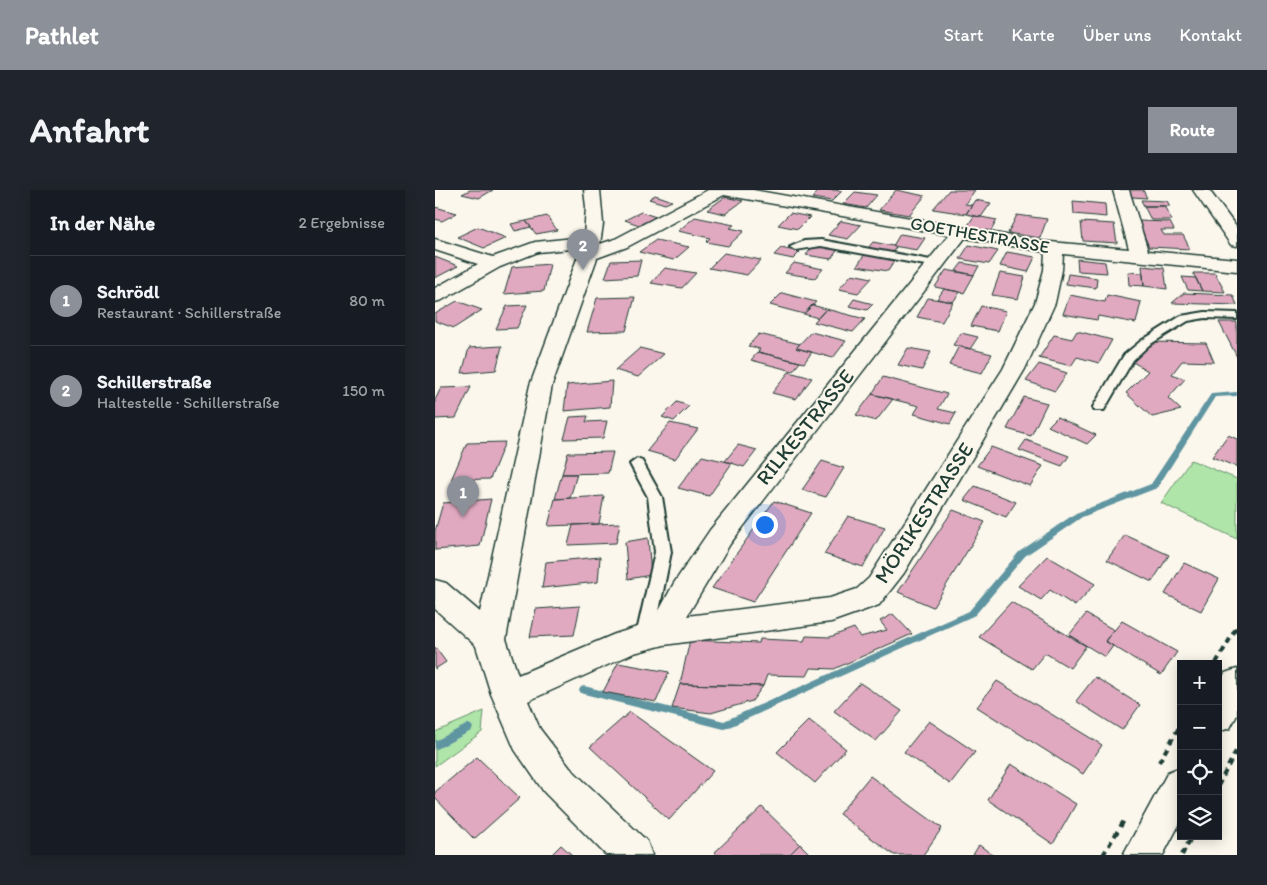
<!DOCTYPE html>
<html lang="de">
<meta charset="utf-8">
<style>
:root{--surface:#171b24;--page:#20242c;--text:#f1f3f6;--muted:#9ea1a6;--line:#363941;--accent:#8c9099}
body{margin:0;font-family:Itim,sans-serif;background:var(--page);color:var(--text)}
.controls{position:absolute;right:15px;bottom:15px;display:grid;overflow:hidden;border-radius:0px;box-shadow:0 2px 12px #0003}
.controls button{width:45px;height:45px;display:grid;place-items:center;padding:0;border:0;border-bottom:1px solid var(--line);background:var(--surface);color:var(--text);font:25px sans-serif}
.you{position:absolute;left:329px;top:334px;width:18px;height:18px;margin:-12px;border:4px solid #fff;border-radius:50%;background:#1a73e8;box-shadow:0 0 0 8px #1a73e833}
.badge{display:grid;place-items:center;width:32px;height:32px;border-radius:50%;background:var(--accent);color:#fff;font-size:16px;font-weight:700}
.pin{position:absolute;translate:-50% -41px;filter:drop-shadow(0 1px 2px #0008)}
.pin::after{content:'';position:absolute;top:26px;width:18px;height:15px;background:inherit;clip-path:polygon(0 0,100% 0,50% 100%)}
.list{margin:0;padding:0;list-style:none}
h2{display:flex;justify-content:space-between;align-items:center;height:65px;margin:0;padding:0 20px;font-size:21px}
h2 small{font-size:16px;font-weight:400;color:var(--muted)}
.list li{display:grid;grid-template-columns:32px 1fr auto;gap:15px;align-items:center;box-sizing:border-box;height:90px;padding:0 20px;border-top:1px solid var(--line)}
.list b{display:block;font-size:19px;white-space:nowrap}
.list p{margin:0;font-size:16px;white-space:nowrap;color:var(--muted)}
.list em{font-size:16px;font-style:normal;color:var(--muted)}
.icon{flex:none;width:28px;height:28px;fill:none;stroke:currentColor;stroke-width:2;stroke-linecap:round;stroke-linejoin:round}
.map{position:relative;flex:none;width:802px;height:665px;overflow:hidden;border-radius:0px}
header{display:flex;align-items:center;gap:30px;box-sizing:border-box;height:70px;padding:0 25px;background:var(--accent);color:#fff}
header strong{font-size:24px}
nav{display:flex;gap:28px;margin-inline-start:auto;font-size:18px}
.intro{display:flex;align-items:center;justify-content:space-between;box-sizing:border-box;height:120px;padding:0 30px}
h1{margin:0;font-size:35px}
.button{padding:12px 22px;border-radius:0px;background:var(--accent);color:#fff;font-size:18px;font-weight:700}
main{display:flex;gap:30px;padding:0 30px}
aside{flex:1;background:var(--surface);border-radius:0px;box-shadow:0 2px 12px #0003}
.map>svg:first-child{display:block}
.green{fill:#afe5a8;stroke:#67916e}
.lines{fill:none;stroke-linecap:round;stroke-linejoin:round}
.stream{fill:#5f95a1;fill-rule:evenodd}
.building{fill:#e0a9c0;stroke:#1f3d34}
.lane-casing{stroke:#1f3d34;stroke-width:4}
.street-casing{stroke:#1f3d34;stroke-width:3}
.secondary-casing{stroke:#1f3d34;stroke-width:3}
.path-far1{stroke:#1f3d34;stroke-width:3;stroke-dasharray:5 4;stroke-linecap:butt}
.path{stroke:#1f3d34;stroke-width:4;stroke-dasharray:6 5;stroke-linecap:butt}
.lane{fill:#fbf7ec;fill-rule:evenodd}
.street{fill:#fbf7ec;fill-rule:evenodd}
.secondary{fill:#fbf7ec;fill-rule:evenodd}
.labels{text-anchor:middle;stroke-width:4;stroke-linejoin:round;paint-order:stroke}
.far-street-label{font-size:18px;fill:#1f3d34;stroke:#fbf7ec}
.street-label{font-size:21px;fill:#1f3d34;stroke:#fbf7ec}
</style>
<header>
<strong>Pathlet</strong>
<nav><a>Start</a><a>Karte</a><a>Über uns</a><a>Kontakt</a></nav>
</header>
<div class="intro"><h1>Anfahrt</h1><a class="button">Route</a></div>
<main>
<aside>
<h2>In der Nähe<small>2 Ergebnisse</small></h2>
<ul class="list">
<li><span class="badge">1</span><div><b>Schrödl</b><p>Restaurant · Schillerstraße</p></div><em>80 m</em></li>
<li><span class="badge">2</span><div><b>Schillerstraße</b><p>Haltestelle · Schillerstraße</p></div><em>150 m</em></li>
</ul>
</aside>
<div class="map">
<svg width="802" height="665" viewBox="0 0 802 665">
<rect width="100%" height="100%" fill="#fbf7ec"/>
<filter id="ink" filterUnits="userSpaceOnUse"><feTurbulence type="fractalNoise" baseFrequency=".02" numOctaves="2"/><feDisplacementMap in="SourceGraphic" scale="10" xChannelSelector="R" yChannelSelector="G"/><feConvolveMatrix kernelMatrix="1 2 1 2 8 2 1 2 1" color-interpolation-filters="sRGB"/></filter>
<g filter="url(#ink)">
<path class="green" d="M756,270L802,289V349L726,313Z
M49,521L47,542L0,576V542Z"/>
<g class="lines">
<path class="stream" d="M802,202V206L780,207L722,298L647,327L590,366L540,425L292,538L289,539L149,504L146,503L144,500L146,497L149,496L289,531L534,421L584,362L641,323L716,294L776,204Z
M33,534L36,535L38,538L36,541L0,560V551Z"/>
</g>
<path class="building" d="M35,0H58L44,8L27,4Z
M385,0H399L407,1L397,11L377,8Z
M461,0L490,6L474,25L444,20Z
M514,0H540L530,14L537,15L531,24L498,19Z
M694,0H708L712,8L697,7Z
M420,2L442,5L431,18L408,14Z
M220,5L229,8L237,11L230,14L214,9Z
M290,7L308,11L290,24L272,20Z
M540,10L556,13L546,27L531,24Z
M706,10L732,11L735,16H709Z
M638,11L670,14L671,27L639,24Z
M709,16H729L737,30H716Z
M0,17L22,23L7,31L0,29Z
M206,22L221,27L204,35L190,30Z
M355,23L375,27L363,39L343,35Z
M582,25L612,29L605,48L573,43Z
M112,26L122,40L101,44L91,31Z
M539,26L546,27L562,30L556,41L532,37Z
M260,27L299,35L295,38L309,41L293,56L271,52L275,48L243,41Z
M91,31L96,37L80,41L76,34Z
M406,31L426,35L413,49L393,45Z
M703,31L735,32L739,40H726L729,45H748L755,59L714,57Z
M646,32L679,34L682,53L648,51Z
M43,37L71,48L49,58L22,47Z
M465,44L490,48L482,60L458,56Z
M221,50L254,57L239,70L204,62Z
M438,52L458,56L461,57L457,63L433,58Z
M380,54L404,58L396,69L371,65Z
M534,55L563,61L554,74L525,69Z
M346,58L365,62L358,69L339,65Z
M572,62L600,67L593,82L565,76Z
M289,63L326,70L312,85L274,78Z
M430,64L460,70L453,81L422,76Z
M0,67L23,76L0,88Z
M642,69L670,72L672,83L643,81Z
M206,70L202,86L170,88L176,71Z
M359,73L388,79L380,88L350,83Z
M527,73L544,76L539,85L521,81Z
M115,74L109,101L69,104L77,77Z
M707,76L729,78L732,99L709,96Z
M230,78L261,83L247,98L216,93Z
M511,80L539,85L529,103L500,97Z
M693,82L708,83L709,96L694,95Z
M565,83L590,87L583,109L557,105Z
M758,83H780L790,102L767,101Z
M417,84L437,88L423,103L404,99Z
M633,84L662,88L661,98L631,94Z
M747,87L761,88L767,101L753,100Z
M509,99L525,102L518,112L502,109Z
M347,103L381,112L369,124L335,115Z
M749,103L798,105L802,115L737,113Z
M635,105L670,112L672,105L706,112L701,133L663,126L662,130L628,124Z
M200,107L191,141L152,142L162,108Z
M493,108L518,112L507,132L482,127Z
M419,109L438,114L432,120L414,116Z
M22,111L47,120L19,138L0,131V124Z
M92,115L82,138L61,139L72,116Z
M377,115L391,119L383,128L369,124Z
M546,116L571,121L563,141L536,136Z
M391,119L430,129L418,142L379,132Z
M784,132H802V167Z
M642,141L677,150L664,173L642,167L636,176L604,168L619,145L637,149Z
M376,142L411,151L398,168L361,158Z
M526,143L543,147L535,159L518,155Z
M324,144L365,154L361,158L377,162L369,173L323,162L325,159L313,156Z
M715,152L771,153L779,172L747,171L737,184L750,189L733,208L746,220L717,227L691,203L713,181L698,172Z
M67,156L61,180L27,183L34,158Z
M524,156L557,164L547,183L514,175Z
M205,158L229,164L203,187L180,180Z
M473,158L496,162L487,180L463,175Z
M323,162L365,172L358,181L316,170Z
M604,174L632,183L620,201L591,191Z
M354,182L377,188L361,209L337,203Z
M448,187L512,204L503,219L521,223L515,234L479,224L484,216L437,204Z
M177,191L175,217L129,221L132,195Z
M36,197L21,228L0,229V210L6,198Z
M437,204L458,209L441,231L421,225Z
M589,207L612,213L596,246L572,239Z
M242,212L254,216L239,231L227,227Z
M153,226L151,232L172,231L168,248L129,249L135,227Z
M622,227L661,245L652,254L613,236Z
M235,233L263,239L240,269L212,261Z
M793,245L802,249V277L777,267Z
M591,250L634,266L627,276L584,260Z
M70,252L55,289L16,290L32,253Z
M303,255L322,260L309,277L290,271Z
M556,257L608,276L595,296L542,276Z
M178,262L173,283L127,284L133,263Z
M267,266L297,273L274,306L243,298Z
M387,271L409,278L391,307L367,300Z
M127,284H142L135,308L120,309Z
M540,296L581,312L571,327L529,310Z
M169,306L164,334L113,336L120,309Z
M56,309L45,356L0,360V341L8,313Z
M339,311L376,323L318,412L277,398Z
M518,320L550,332L498,417L463,402Z
M413,326L450,337L428,377L389,364Z
M185,333L181,353L133,355L138,335Z
M690,345L734,365L717,392L672,370Z
M213,348L216,385L193,389L190,352Z
M612,366L660,394L640,416L615,400L606,410L583,396Z
M165,367L163,392L107,398L111,372Z
M749,373L784,389L766,421L730,404Z
M576,412L651,456L635,478L610,463L597,479L544,447Z
M145,416L139,445L95,447L101,419Z
M458,424L477,444L399,479L376,478L372,486L332,485L328,496L245,494L255,450L324,453L325,449L369,451L371,446L395,447L419,438L425,447L452,440L445,431Z
M651,424L679,440L670,451L678,456L670,467L634,445Z
M687,431L742,462L726,485L670,451Z
M0,457L11,472L0,479Z
M183,473L234,482L221,512L168,502Z
M660,487L705,515L687,540L641,511Z
M562,491L667,555L648,584L542,517Z
M425,493L467,521L441,551L399,521Z
M245,494L328,496L317,511L276,523L237,518Z
M195,522L278,581L234,630L155,557Z
M374,530L411,559L380,593L342,562Z
M494,531L540,562L515,594L469,562Z
M42,567L85,608L39,649L0,608V602Z
M576,574L641,614L618,654L553,610Z
M435,586L507,638L488,665H459L404,624Z
M327,617L365,654L354,665H281L279,663Z
M365,654L376,665H354Z
M126,655L137,665H116Z
M544,655L558,665H538Z"/>
<g class="lines">
<g class="lane-casing">
<path id="lane" d="M386,50L501,71L506,74L501,77L386,56L360,60L355,57L369,51Z
M770,122L802,123V129L770,128L753,131L714,155L698,170L669,220H659L658,217L689,165L706,151L746,126Z
M202,269L207,271L227,307L236,362L219,446L216,451L210,453L204,451L201,446L220,362L213,307L195,274Z"/>
</g>
<g class="street-casing">
<path id="street" d="M149,0H165L168,34L165,54L180,49L273,0H318L604,51L694,59L678,0H694L713,61L802,69V81L628,64L627,80L620,113L590,179L469,383L444,415L396,432L229,455L199,463L93,511L105,539L135,578L212,651L217,665H171L109,602L80,560L56,504L41,456L0,419V390L11,393L45,422L95,195L146,58L103,62L65,77L7,110L0,112V98L43,74L0,60V49L58,67L100,52L149,47L151,17ZM289,5L514,45L275,340L239,393L218,432L180,444L83,485L71,449L117,195L162,68L192,57ZM530,48L610,62L609,80L600,113L568,179L434,388L422,399L395,408L252,426L295,354Z"/>
</g>
<g class="secondary-casing">
<path id="secondary" d="M758,0H774L802,38V56L796,55Z
M802,479V525L795,538L783,542V495L790,483Z
M746,577V631L728,665H688L733,582Z"/>
</g>
<path class="path-far1" d="M799,442L802,437"/>
<path class="path" d="M781,473L800,440
M724,572L746,534
M783,596L802,559
M668,665L690,629
M747,665L757,646"/>
<use href="#lane" class="lane"/>
<use href="#street" class="street"/>
<use href="#secondary" class="secondary"/>
</g>
</g>
<g class="labels">
<g class="far-street-label">
<text transform="translate(545 45) rotate(10)" y="6">GOETHESTRASSE</text>
</g>
<g class="street-label">
<text transform="translate(370 237) rotate(-51)" y="7">RILKESTRASSE</text>
<text transform="translate(489 323) rotate(-57)" y="7">MÖRIKESTRASSE</text>
</g>
</g>
</svg>
<div class="controls">
<button>+</button>
<button>−</button>
<button><svg class="icon" aria-label="locate" viewBox="0 0 24 24"><circle cx="12" cy="12" r="6"/><path d="M12 2v4M12 18v4M2 12h4M18 12h4"/></svg></button>
<button><svg class="icon" aria-label="layers" viewBox="0 0 24 24"><path d="M12 4l9 5-9 5-9-5zM3 14l9 5 9-5"/></svg></button>
</div>
<div class="you"></div>
<div class="pin badge" style="left:28px;top:327px">1</div>
<div class="pin badge" style="left:148px;top:80px">2</div>
</div>
</main>
